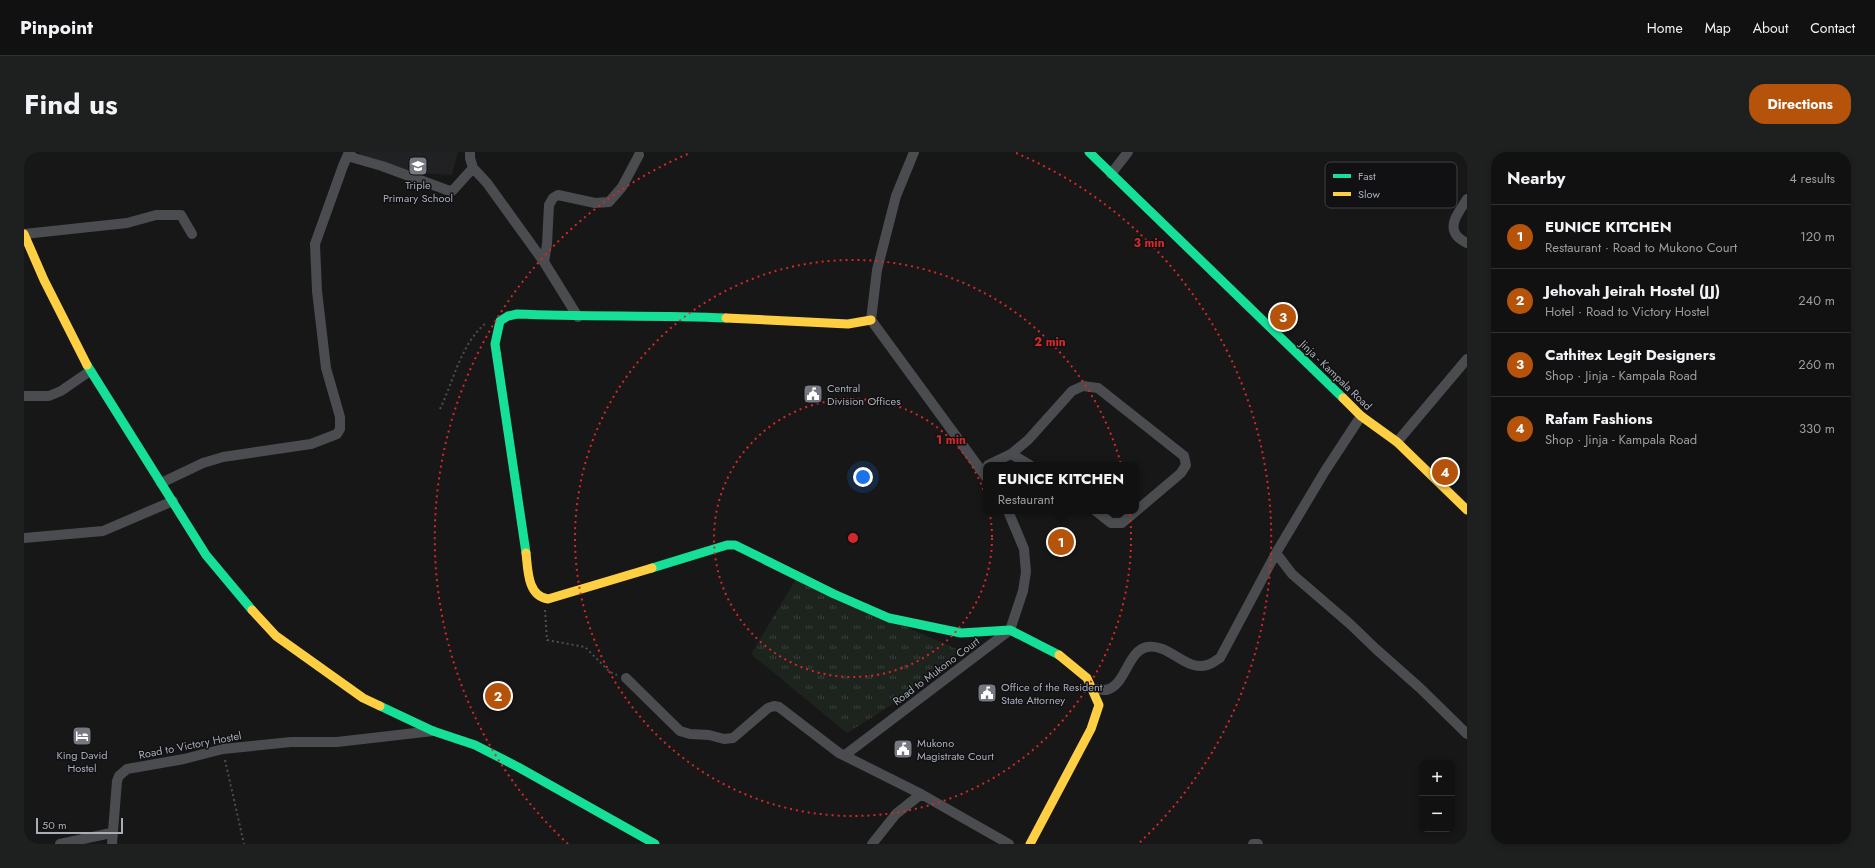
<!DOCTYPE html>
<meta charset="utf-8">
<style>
:root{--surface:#111;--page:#1e1f1f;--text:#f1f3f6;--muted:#9c9d9f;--line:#303131;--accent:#b45309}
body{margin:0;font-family:Jost,sans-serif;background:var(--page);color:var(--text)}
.controls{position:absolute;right:12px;bottom:12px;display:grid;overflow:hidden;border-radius:8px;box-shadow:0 2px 6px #0003}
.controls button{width:36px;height:36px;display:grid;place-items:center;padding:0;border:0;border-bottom:1px solid var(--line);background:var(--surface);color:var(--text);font:20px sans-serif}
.scale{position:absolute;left:12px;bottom:10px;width:87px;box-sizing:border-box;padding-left:4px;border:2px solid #a8adb8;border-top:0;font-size:11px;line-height:14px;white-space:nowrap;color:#a8adb8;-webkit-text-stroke:3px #111113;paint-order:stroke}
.you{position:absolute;left:839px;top:325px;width:14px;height:14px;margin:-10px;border:3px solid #fff;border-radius:50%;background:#1a73e8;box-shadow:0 0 0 6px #1a73e833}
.badge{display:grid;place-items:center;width:26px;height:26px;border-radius:50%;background:var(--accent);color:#fff;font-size:13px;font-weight:700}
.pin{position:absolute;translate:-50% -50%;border:2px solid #fff;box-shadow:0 1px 4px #0006}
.popup{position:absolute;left:959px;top:310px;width:156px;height:52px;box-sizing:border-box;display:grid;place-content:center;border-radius:8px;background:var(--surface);filter:drop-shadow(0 1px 3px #0005);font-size:13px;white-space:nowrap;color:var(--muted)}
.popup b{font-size:15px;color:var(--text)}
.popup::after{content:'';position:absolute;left:50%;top:100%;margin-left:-8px;border:8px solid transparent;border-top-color:var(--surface)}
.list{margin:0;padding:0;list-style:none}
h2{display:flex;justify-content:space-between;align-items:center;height:52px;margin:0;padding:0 16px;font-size:17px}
h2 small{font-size:13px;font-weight:400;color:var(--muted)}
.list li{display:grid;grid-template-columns:26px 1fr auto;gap:12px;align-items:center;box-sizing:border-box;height:64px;padding:0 16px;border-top:1px solid var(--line)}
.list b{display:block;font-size:15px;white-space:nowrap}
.list p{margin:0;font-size:13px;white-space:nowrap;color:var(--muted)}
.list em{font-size:13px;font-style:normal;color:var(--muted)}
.map{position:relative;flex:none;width:1443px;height:692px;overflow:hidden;border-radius:16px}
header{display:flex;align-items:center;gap:24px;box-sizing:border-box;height:56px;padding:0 20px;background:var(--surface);border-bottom:1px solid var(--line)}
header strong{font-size:19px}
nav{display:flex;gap:22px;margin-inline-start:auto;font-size:14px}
.intro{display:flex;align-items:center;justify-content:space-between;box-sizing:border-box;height:96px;padding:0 24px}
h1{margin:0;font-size:28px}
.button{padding:10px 18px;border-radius:16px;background:var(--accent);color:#fff;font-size:14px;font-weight:700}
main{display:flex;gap:24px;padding:0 24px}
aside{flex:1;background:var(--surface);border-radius:16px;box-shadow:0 2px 6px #0003}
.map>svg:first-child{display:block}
.built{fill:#212123}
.grass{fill:url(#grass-tufts)}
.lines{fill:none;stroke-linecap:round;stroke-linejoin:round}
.path{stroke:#4d4e52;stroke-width:2;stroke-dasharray:2 3;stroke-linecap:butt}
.street{stroke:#4b4c50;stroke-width:10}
.fast{stroke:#16e098;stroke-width:9}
.slow{stroke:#ffcf43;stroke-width:9}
.ring{fill:none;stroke:#d62828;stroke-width:2;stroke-dasharray:2 4}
.labels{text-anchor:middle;stroke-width:3;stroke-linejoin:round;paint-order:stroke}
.poi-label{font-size:11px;fill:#a8adb8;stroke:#111113;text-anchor:start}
.street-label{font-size:11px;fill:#a8adb8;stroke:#111113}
.key{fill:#111113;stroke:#3e4045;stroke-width:1}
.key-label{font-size:11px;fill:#a8adb8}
.centre{fill:#d62828;stroke:#111113;stroke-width:2}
.ring-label{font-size:12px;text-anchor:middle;font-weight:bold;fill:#d62828;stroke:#111113;stroke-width:3;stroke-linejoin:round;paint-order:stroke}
</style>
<header>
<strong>Pinpoint</strong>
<nav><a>Home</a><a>Map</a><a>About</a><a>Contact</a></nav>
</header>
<div class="intro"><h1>Find us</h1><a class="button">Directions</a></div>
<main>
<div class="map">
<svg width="1443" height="692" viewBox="0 0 1443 692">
<defs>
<pattern id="grass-tufts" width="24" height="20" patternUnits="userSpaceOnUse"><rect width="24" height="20" fill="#1d241e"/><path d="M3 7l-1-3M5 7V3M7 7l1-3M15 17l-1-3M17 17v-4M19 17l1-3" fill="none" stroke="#3b413d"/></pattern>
</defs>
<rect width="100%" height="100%" fill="#171717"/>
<path class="built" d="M335,0H434L428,23L377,20L340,9Z"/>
<path class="grass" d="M772,427L937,499L877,547L823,581L727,502Z"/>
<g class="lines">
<path class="path" d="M416,257C430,228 437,191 463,170
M521,458L523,488L561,495L586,520L593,523
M201,608L220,692"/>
<path class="street" d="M446,0V6L449,16L463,31L520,110L554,165
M890,0L872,44L853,118L847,168L962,325
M325,2L330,6L358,14L423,38L428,39L431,36L449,16
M1087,22L1104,0
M1443,47C1438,56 1425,70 1431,81C1433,85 1439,89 1443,91
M0,82L103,71L132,63H157L168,82
M520,110L523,92L525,53L529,46L534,43L571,51L585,50L598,35L615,3
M0,244H25L37,239L66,219
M1337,264L1301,319L1252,401L1268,422L1326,472L1352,497L1396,536L1443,582
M1373,290L1443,207
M987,302L1006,313
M964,313L987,302L1004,288L1048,239L1059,234L1074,236L1160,304L1162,313L1157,321L1098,371H1087L1072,359
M137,331L179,311L199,305L287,292L313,282L316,277V265L302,216L293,139L291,92L319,14L325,0
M0,386L79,379L149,349
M602,526L656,579L666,582L685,583L700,587L709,586L744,556L750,554L755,555L815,601L897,642L985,692
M1069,537C1073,537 1078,538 1082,538C1102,534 1103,499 1123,495C1145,491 1162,520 1183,513C1188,512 1192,508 1196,506L1252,401
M821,603L986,478L999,439L1002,420L1000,397L984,359
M36,692L87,681
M88,692L93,629L95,624L103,617L160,607L199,597L267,590H313L409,579
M848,692L872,662L897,642
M1229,692H1234"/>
<path class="fast" d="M1065,0L1319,246
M63,213L182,403L228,458
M502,401L471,192L476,169L484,164L493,162C563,165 632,163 702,166
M628,416L703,393H711L810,442L865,466L937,481L986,478L1035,503
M356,554L409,579L451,593L494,615L631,692"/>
<path class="slow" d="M0,82L20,128L63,213
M702,166L824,172L847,168
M1319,246L1337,264L1373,290L1443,358
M502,401C504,417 503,444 524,447L628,416
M228,458L252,484L339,546L356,554
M1006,692L1067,577L1075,553L1063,526L1035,503"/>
</g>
<g class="ring">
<circle cx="829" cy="386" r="139"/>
<circle cx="829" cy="386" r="278"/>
<path d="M544 692A418 418 0 0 1 666 1M992 1A418 418 0 0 1 1114 692"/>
</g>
<defs>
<g id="school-square" transform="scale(1)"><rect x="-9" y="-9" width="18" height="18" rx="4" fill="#757880" stroke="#111113"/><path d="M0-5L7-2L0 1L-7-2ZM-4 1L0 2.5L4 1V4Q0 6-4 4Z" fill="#fff"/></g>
<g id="civic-square" transform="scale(1)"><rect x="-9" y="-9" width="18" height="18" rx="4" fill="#757880" stroke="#111113"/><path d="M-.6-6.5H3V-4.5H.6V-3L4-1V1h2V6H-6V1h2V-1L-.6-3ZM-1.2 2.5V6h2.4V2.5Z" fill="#fff"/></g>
<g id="hotel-square" transform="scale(1)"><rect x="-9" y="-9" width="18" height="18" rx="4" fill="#757880" stroke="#111113"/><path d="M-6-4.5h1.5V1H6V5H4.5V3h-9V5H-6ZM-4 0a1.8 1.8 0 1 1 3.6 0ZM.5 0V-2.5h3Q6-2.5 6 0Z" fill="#fff"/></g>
</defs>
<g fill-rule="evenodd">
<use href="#school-square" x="394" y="14"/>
<use href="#civic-square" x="789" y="242"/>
<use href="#civic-square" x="963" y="541"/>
<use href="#hotel-square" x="58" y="584"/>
<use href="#civic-square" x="879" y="597"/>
</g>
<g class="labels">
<g class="poi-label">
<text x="394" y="37" text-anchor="middle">Triple<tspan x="394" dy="13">Primary School</tspan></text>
<text x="803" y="240">Central<tspan x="803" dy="13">Division Offices</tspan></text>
<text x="977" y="539">Office of the Resident<tspan x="977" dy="13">State Attorney</tspan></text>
<text x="893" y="595">Mukono<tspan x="893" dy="13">Magistrate Court</tspan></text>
<text x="58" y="607" text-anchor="middle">King David<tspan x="58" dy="13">Hostel</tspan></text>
</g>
<g class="street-label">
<text transform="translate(1312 223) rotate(44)" y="4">Jinja - Kampala Road</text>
<text transform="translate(912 519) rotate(-37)" y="4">Road to Mukono Court</text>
<text transform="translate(166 593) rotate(-11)" y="4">Road to Victory Hostel</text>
</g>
</g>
<rect x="1301" y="10" width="132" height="46" rx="6" class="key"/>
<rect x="1309" y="22" width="18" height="4" fill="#16e098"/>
<rect x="1309" y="40" width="18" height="4" fill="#ffcf43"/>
<g class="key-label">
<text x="1334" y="28">Fast</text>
<text x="1334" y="46">Slow</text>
</g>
<circle cx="829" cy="386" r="6" class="centre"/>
<g class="ring-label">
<text x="1125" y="95">3 min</text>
<text x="1026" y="194">2 min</text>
<text x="927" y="292">1 min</text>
</g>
</svg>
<div class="controls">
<button>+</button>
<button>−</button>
</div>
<div class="scale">50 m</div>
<div class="you"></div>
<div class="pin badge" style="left:1037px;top:390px">1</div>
<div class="popup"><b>EUNICE KITCHEN</b>Restaurant</div>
<div class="pin badge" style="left:474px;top:544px">2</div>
<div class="pin badge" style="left:1259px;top:165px">3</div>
<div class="pin badge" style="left:1421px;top:320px">4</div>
</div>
<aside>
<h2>Nearby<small>4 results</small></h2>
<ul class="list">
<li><span class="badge">1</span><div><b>EUNICE KITCHEN</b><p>Restaurant · Road to Mukono Court</p></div><em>120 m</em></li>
<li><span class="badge">2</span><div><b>Jehovah Jeirah Hostel (JJ)</b><p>Hotel · Road to Victory Hostel</p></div><em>240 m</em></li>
<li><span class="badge">3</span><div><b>Cathitex Legit Designers</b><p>Shop · Jinja - Kampala Road</p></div><em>260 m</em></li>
<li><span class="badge">4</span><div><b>Rafam Fashions</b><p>Shop · Jinja - Kampala Road</p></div><em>330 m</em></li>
</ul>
</aside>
</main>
